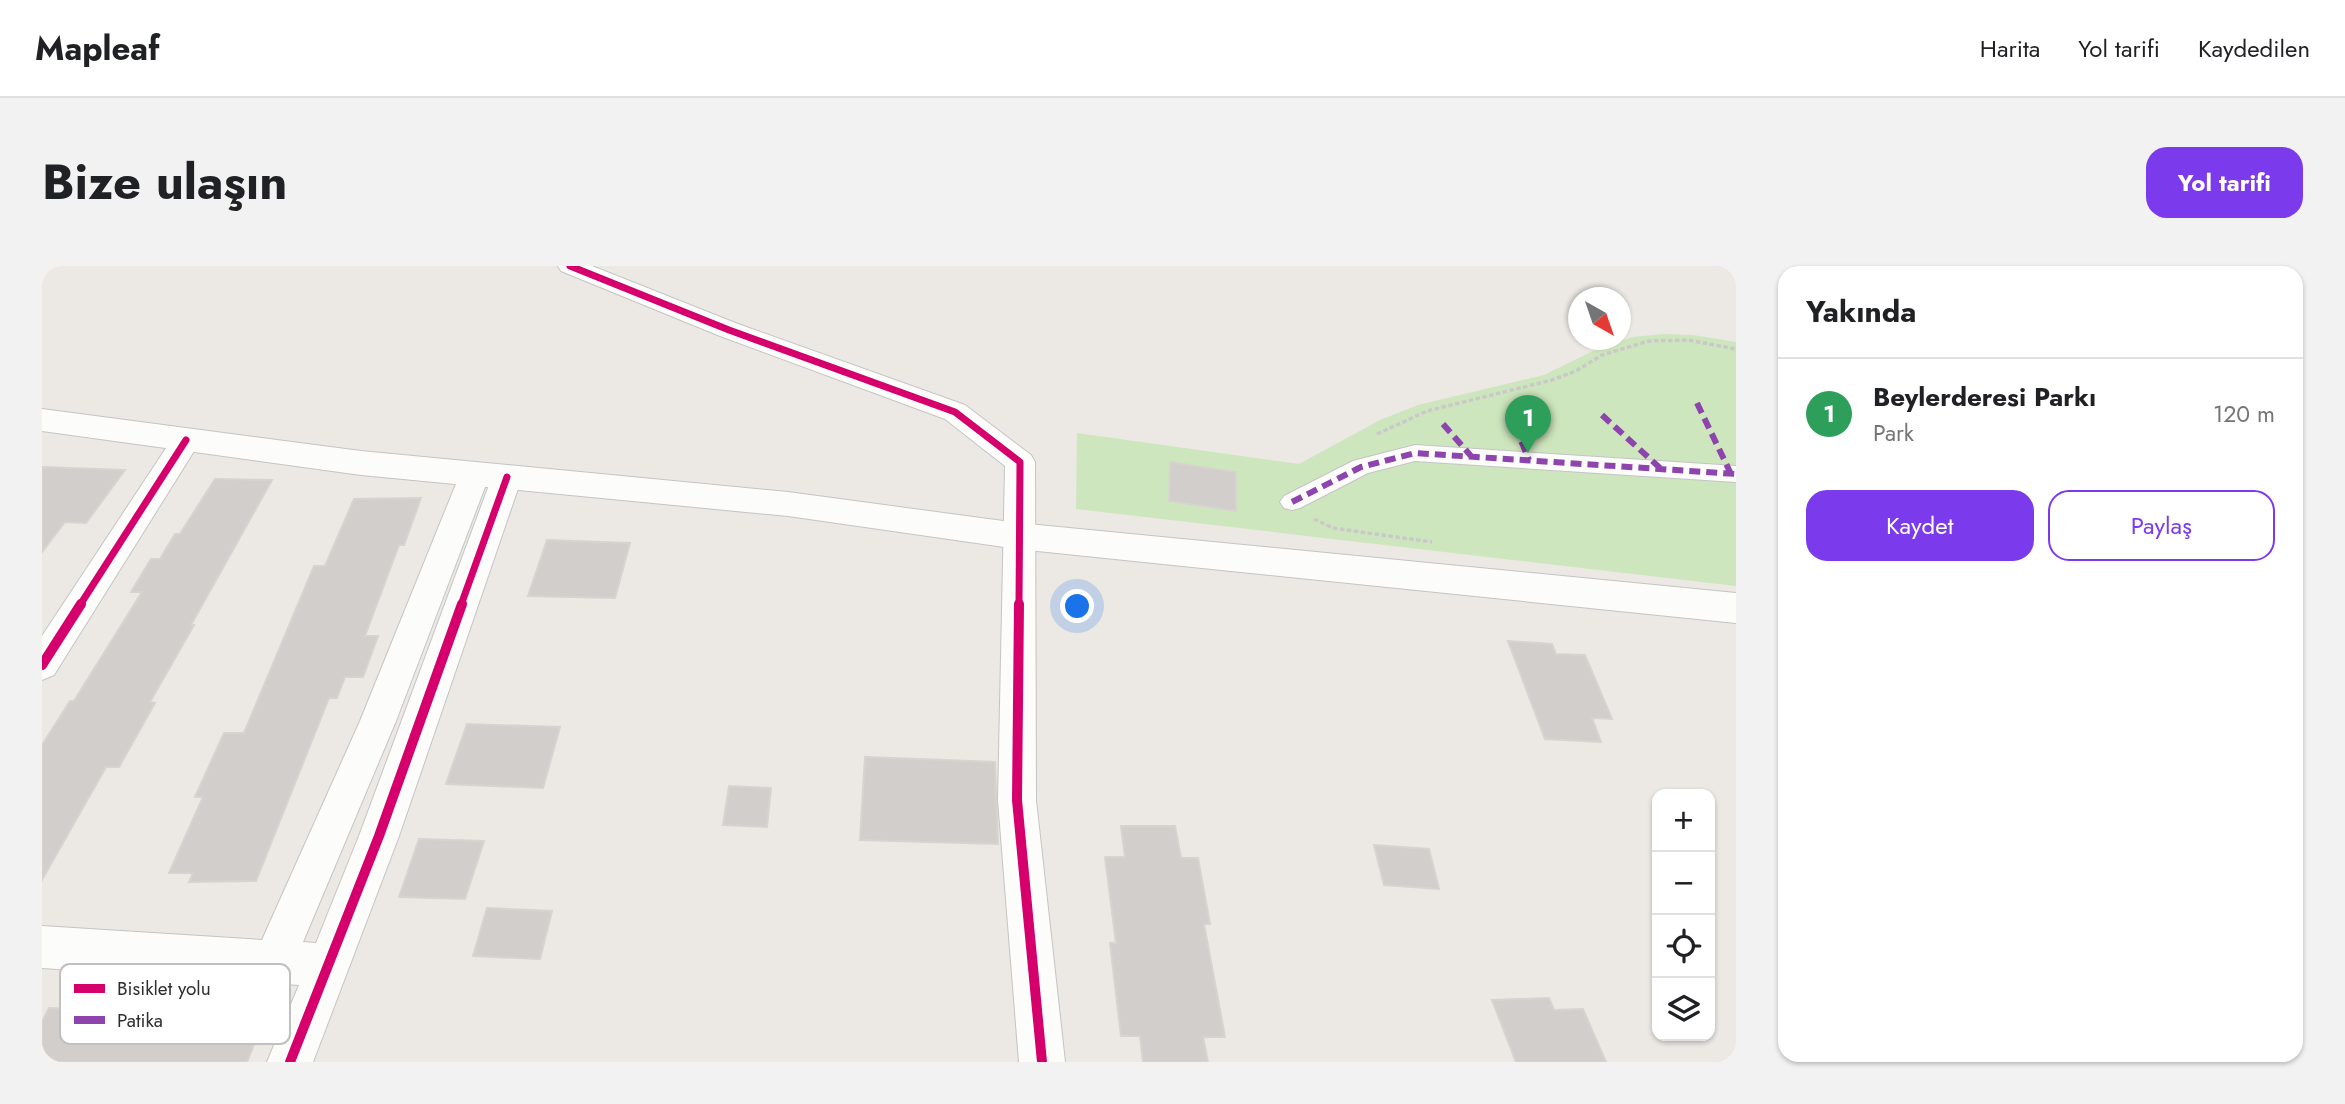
<!DOCTYPE html>
<html lang="tr">
<meta charset="utf-8">
<style>
:root{--surface:#fff;--page:#f2f2f2;--text:#202124;--muted:#757577;--line:#e0e0e0;--accent:#7c3aed}
body{margin:0;font-family:Jost,sans-serif;background:var(--page);color:var(--text)}
.controls{position:absolute;right:21px;bottom:21px;display:grid;overflow:hidden;border-radius:14px;box-shadow:0 2px 5px #0004}
.controls button{width:63px;height:63px;display:grid;place-items:center;padding:0;border:0;border-bottom:2px solid var(--line);background:var(--surface);color:var(--text);font:35px sans-serif}
.compass{position:absolute;left:1526px;top:21px;width:63px;height:63px;border-radius:50%;background:var(--surface);box-shadow:0 2px 5px #0004;rotate:140deg}
.you{position:absolute;left:1036px;top:341px;width:24px;height:24px;margin:-18px;border:5px solid #fff;border-radius:50%;background:#1a73e8;box-shadow:0 0 0 10px #1a73e833}
.badge{display:grid;place-items:center;width:46px;height:46px;border-radius:50%;background:var(--accent);color:#fff;font-size:23px;font-weight:700}
.pin{position:absolute;translate:-50% -58px;filter:drop-shadow(0 2px 4px #0008)}
.pin::after{content:'';position:absolute;top:37px;width:24px;height:21px;background:inherit;clip-path:polygon(0 0,100% 0,50% 100%)}
.list{margin:0;padding:0;list-style:none}
h2{display:flex;justify-content:space-between;align-items:center;height:91px;margin:0;padding:0 28px;font-size:30px}
h2 small{font-size:23px;font-weight:400;color:var(--muted)}
.list li{display:grid;grid-template-columns:46px 1fr auto;gap:21px;align-items:center;box-sizing:border-box;height:112px;padding:0 28px;border-top:2px solid var(--line)}
.list b{display:block;font-size:26px;white-space:nowrap}
.list p{margin:0;font-size:23px;white-space:nowrap;color:var(--muted)}
.list em{font-size:23px;font-style:normal;color:var(--muted)}
.actions{display:flex;gap:14px;padding:21px 28px}
.actions a{flex:1;padding:16px 0;border:2px solid var(--accent);border-radius:21px;text-align:center;font-size:24px;color:var(--accent)}
.actions .main{background:var(--accent);color:#fff}
.icon{flex:none;width:38px;height:38px;fill:none;stroke:currentColor;stroke-width:2;stroke-linecap:round;stroke-linejoin:round}
.map{position:relative;flex:none;width:1694px;height:796px;overflow:hidden;border-radius:21px}
header{display:flex;align-items:center;gap:42px;box-sizing:border-box;height:98px;padding:0 35px;background:var(--surface);border-bottom:2px solid var(--line)}
header strong{font-size:33px}
nav{display:flex;gap:38px;margin-inline-start:auto;font-size:24px}
.intro{display:flex;align-items:center;justify-content:space-between;box-sizing:border-box;height:168px;padding:0 42px}
h1{margin:0;font-size:49px}
.button{padding:18px 32px;border-radius:21px;background:var(--accent);color:#fff;font-size:24px;font-weight:700}
main{display:flex;gap:42px;padding:0 42px}
aside{flex:1;background:var(--surface);border-radius:21px;box-shadow:0 2px 5px #0004}
.map>svg:first-child{display:block}
.green{fill:#cee6be}
.building{fill:#d1cecb;stroke:#d7d4d0;stroke-width:2}
.lines{fill:none;stroke-linecap:round;stroke-linejoin:round}
.pedestrian-casing{stroke:#c5c4c5;stroke-width:2}
.minor-casing{stroke:#c5c4c5;stroke-width:2}
.secondary-casing{stroke:#c5c4c5;stroke-width:2}
.path{stroke:#c9c9c8;stroke-width:3.5;stroke-dasharray:4.5 2.5;stroke-linecap:butt}
.pedestrian{fill:#fcfcfb;fill-rule:evenodd}
.minor{fill:#fcfcfb;fill-rule:evenodd}
.secondary{fill:#fcfcfb;fill-rule:evenodd}
.quiet{stroke:#8e44ad;stroke-width:6;stroke-dasharray:11 6;stroke-linecap:butt}
.cycleway-far1-casing{stroke:#fff;stroke-width:10}
.cycleway-casing{stroke:#fff;stroke-width:14}
.cycleway-far1{stroke:#d6006c;stroke-width:7}
.cycleway{stroke:#d6006c;stroke-width:10}
.key{fill:#fff;stroke:#c0c0c0;stroke-width:2}
.key-label{font-size:19px;fill:#2e2e2e}
</style>
<header>
<strong>Mapleaf</strong>
<nav><a>Harita</a><a>Yol tarifi</a><a>Kaydedilen</a></nav>
</header>
<div class="intro"><h1>Bize ulaşın</h1><a class="button">Yol tarifi</a></div>
<main>
<div class="map">
<svg width="1694" height="796" viewBox="0 0 1694 796">
<rect width="100%" height="100%" fill="#ece8e4"/>
<path class="green" d="M1622,68L1651,69L1694,76V320L1034,243L1035,167L1257,198L1338,154L1376,139L1502,109L1551,85L1590,71Z"/>
<path class="building" d="M1128,196L1194,206V245L1127,235Z
M0,201L83,204L44,257L23,256L0,286Z
M173,213L230,214L149,359H152L108,436L113,437L77,501H64L0,614V479L28,435H32L100,326H89L109,293H118L133,268H138Z
M379,232L362,279H357L323,370H336L321,411H303L295,432H287L214,615L147,616L151,607H127L161,531H153L182,467H202L272,300H283L312,233Z
M505,274L588,277L573,332L486,330Z
M1466,375L1510,378L1514,388L1543,389L1570,453L1550,452L1559,476L1503,473Z
M425,458L518,461L501,522L404,518Z
M823,491L953,496L956,578L818,574Z
M687,520L729,522L725,561L681,559Z
M1079,560H1133L1139,592H1156L1168,658H1162L1183,771H1161L1166,796H1101L1098,770H1079L1068,677H1074L1063,591H1083Z
M377,573L442,575L423,633L357,631Z
M1332,579L1387,583L1397,623L1342,619Z
M445,642L510,645L498,693L431,690Z
M1507,732L1512,744L1541,743L1564,796H1474L1450,734Z
M7,742L120,747L224,749L205,796H0V756Z"/>
<g class="lines">
<g class="pedestrian-casing">
<path id="pedestrian" d="M1373,179L1694,200V216L1373,195L1326,207L1258,242L1250,244L1242,242L1238,236L1242,230L1311,195Z"/>
</g>
<g class="minor-casing">
<path id="minor" d="M516,0H550L696,58L923,139L989,189L993,196L994,534L1023,796H977L956,534L963,200L903,153L678,70L519,5Z
M144,164L154,167L159,174L12,409L0,414V370L134,167Z
M433,197L444,200L448,208L354,455L261,676L274,677L317,570L450,211L454,203L465,200L476,203L480,211L357,570L271,796H225L257,719L0,702V660L220,674L318,455L418,208L422,200Z"/>
</g>
<g class="secondary-casing">
<path id="secondary" d="M0,143L319,185L746,226L976,257L1694,327V357L976,283L746,250L319,209L0,165Z"/>
</g>
<path class="path" d="M1335,168L1385,145L1510,114L1534,105L1560,89L1607,75L1646,74L1694,83
M1272,253L1291,262L1390,276"/>
<use href="#pedestrian" class="pedestrian"/>
<use href="#minor" class="minor"/>
<use href="#secondary" class="secondary"/>
<path class="quiet" d="M1655,137L1689,208
M1560,149L1618,202
M1401,158L1429,190
M1473,160L1487,194
M1250,236L1319,201L1373,187L1694,208"/>
<g class="cycleway-far1-casing">
<path id="cycleway-far1" d="M528,0L687,64L913,146L978,196L977,339
M38,339L144,174
M419,339L465,211"/>
</g>
<g class="cycleway-casing">
<path id="cycleway" d="M977,338L975,534L1000,796
M0,399L39,338
M248,796L337,570L420,338"/>
</g>
<use href="#cycleway-far1" class="cycleway-far1"/>
<use href="#cycleway" class="cycleway"/>
</g>
<rect x="18" y="698" width="230" height="80" rx="10" class="key"/>
<rect x="32" y="718" width="31" height="9" fill="#d6006c"/>
<rect x="32" y="750" width="31" height="8" fill="#8e44ad"/>
<g class="key-label">
<text x="75" y="729">Bisiklet yolu</text>
<text x="75" y="761">Patika</text>
</g>
</svg>
<div class="controls">
<button>+</button>
<button>−</button>
<button><svg class="icon" aria-label="locate" viewBox="0 0 24 24"><circle cx="12" cy="12" r="6"/><path d="M12 2v4M12 18v4M2 12h4M18 12h4"/></svg></button>
<button><svg class="icon" aria-label="layers" viewBox="0 0 24 24"><path d="M12 4l9 5-9 5-9-5zM3 14l9 5 9-5"/></svg></button>
</div>
<svg class="compass" viewBox="-18 -18 36 36"><path d="M0-13l5 13h-10z" fill="#e53935"/><path d="M0 13l5-13h-10z" fill="#757577"/></svg>
<div class="you"></div>
<div class="pin badge" style="left:1486px;top:187px;background:#2e9e5b">1</div>
</div>
<aside>
<h2>Yakında<small></small></h2>
<ul class="list">
<li><span class="badge" style="background:#2e9e5b">1</span><div><b>Beylerderesi Parkı</b><p>Park</p></div><em>120 m</em></li>
</ul>
<div class="actions"><a class="main">Kaydet</a><a>Paylaş</a></div>
</aside>
</main>
